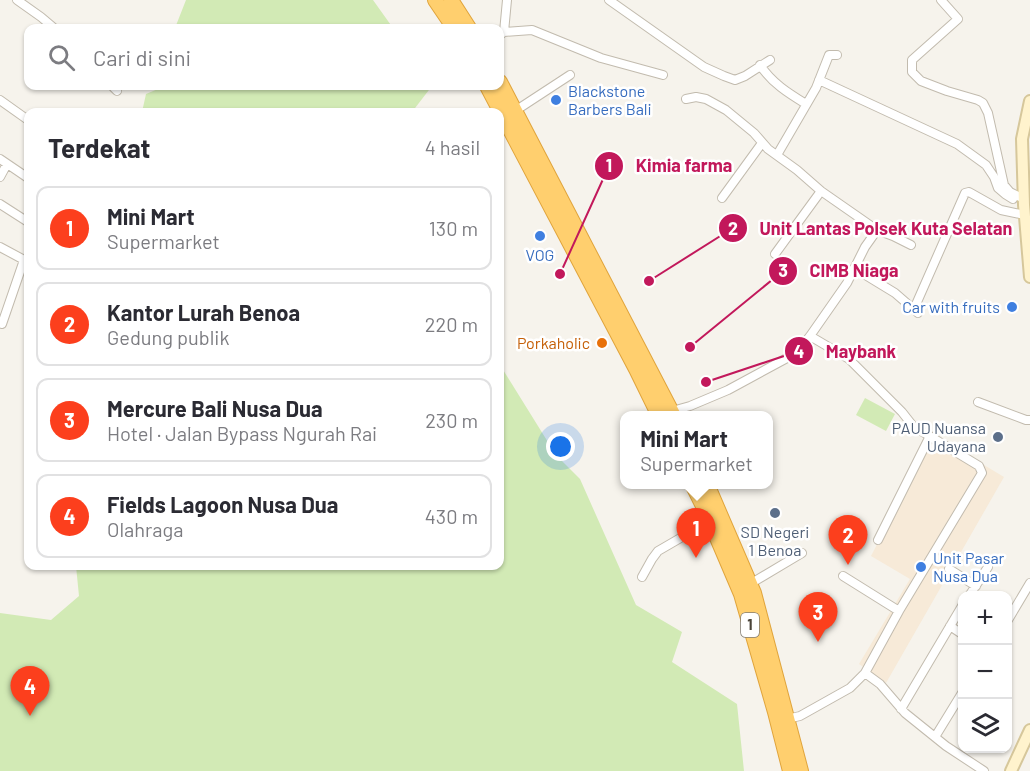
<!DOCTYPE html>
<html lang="id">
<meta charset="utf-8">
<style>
:root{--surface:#fff;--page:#f7f7f7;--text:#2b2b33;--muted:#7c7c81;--line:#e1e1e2;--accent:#fc3f1d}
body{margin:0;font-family:Barlow,sans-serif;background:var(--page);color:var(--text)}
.controls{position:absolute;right:18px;bottom:18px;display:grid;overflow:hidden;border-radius:12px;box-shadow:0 2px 4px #0004}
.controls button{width:54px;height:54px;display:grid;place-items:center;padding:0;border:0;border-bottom:2px solid var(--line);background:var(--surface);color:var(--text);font:30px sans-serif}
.you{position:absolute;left:561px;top:447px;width:21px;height:21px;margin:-15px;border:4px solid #fff;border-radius:50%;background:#1a73e8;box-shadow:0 0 0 9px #1a73e833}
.badge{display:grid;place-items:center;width:39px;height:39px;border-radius:50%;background:var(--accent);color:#fff;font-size:20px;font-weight:700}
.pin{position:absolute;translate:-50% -50px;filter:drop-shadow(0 2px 3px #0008)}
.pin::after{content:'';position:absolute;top:32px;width:21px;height:18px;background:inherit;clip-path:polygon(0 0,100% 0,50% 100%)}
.popup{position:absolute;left:620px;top:411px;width:153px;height:78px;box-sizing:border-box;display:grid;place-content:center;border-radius:12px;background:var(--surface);filter:drop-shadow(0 2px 4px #0005);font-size:20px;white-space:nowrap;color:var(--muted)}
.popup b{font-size:22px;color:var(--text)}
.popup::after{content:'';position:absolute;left:50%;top:100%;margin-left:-12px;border:12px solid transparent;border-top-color:var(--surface)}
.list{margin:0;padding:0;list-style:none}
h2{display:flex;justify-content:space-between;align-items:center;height:78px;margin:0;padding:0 24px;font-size:26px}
h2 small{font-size:20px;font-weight:400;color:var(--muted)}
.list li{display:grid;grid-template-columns:39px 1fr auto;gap:18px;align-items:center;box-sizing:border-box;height:84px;margin:0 12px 12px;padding:0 12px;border:2px solid var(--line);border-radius:12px}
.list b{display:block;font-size:22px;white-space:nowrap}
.list p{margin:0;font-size:20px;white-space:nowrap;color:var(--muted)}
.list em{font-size:20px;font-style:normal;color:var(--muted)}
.icon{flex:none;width:33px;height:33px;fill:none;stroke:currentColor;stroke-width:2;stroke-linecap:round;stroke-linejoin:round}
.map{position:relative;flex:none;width:1030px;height:771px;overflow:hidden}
.search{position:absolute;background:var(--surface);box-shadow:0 2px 4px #0004;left:24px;top:24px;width:480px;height:66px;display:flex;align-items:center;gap:15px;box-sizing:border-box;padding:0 21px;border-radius:12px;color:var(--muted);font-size:22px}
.panel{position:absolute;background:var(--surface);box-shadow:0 2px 4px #0004;left:24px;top:108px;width:480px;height:462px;border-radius:12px}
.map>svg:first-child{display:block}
.commercial{fill:#f7ead8}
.green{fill:#d2eab5}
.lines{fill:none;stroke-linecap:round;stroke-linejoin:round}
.street-casing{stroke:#c2bbae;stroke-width:10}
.secondary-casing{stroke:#d6c79b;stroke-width:14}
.highway-casing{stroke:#e0a43c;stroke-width:16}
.street{stroke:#fff;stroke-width:8}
.secondary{stroke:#fff3cd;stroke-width:10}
.highway{stroke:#ffcf6e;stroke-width:14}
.shop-dot{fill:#3f7fe0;stroke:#fff;stroke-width:2}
.food-dot{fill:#e8710a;stroke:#fff;stroke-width:2}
.service-dot{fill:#5c6f8a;stroke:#fff;stroke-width:2}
.labels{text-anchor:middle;stroke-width:5;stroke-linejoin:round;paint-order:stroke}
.shield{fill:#fff;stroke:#817c74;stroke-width:1.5}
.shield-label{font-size:15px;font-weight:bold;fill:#4b4439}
.shop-label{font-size:16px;fill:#366cbe;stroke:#fff;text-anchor:start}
.food-label{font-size:16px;fill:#c56008;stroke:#fff;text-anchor:end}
.service-label{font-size:16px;fill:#4e5e75;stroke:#fff;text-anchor:end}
.leader{fill:none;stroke:#c2185b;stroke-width:2}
.callout-dot{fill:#c2185b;stroke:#fff;stroke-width:2}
.mark-label{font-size:18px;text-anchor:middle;font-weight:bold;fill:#fff}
.callout-label{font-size:18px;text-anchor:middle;font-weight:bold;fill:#c2185b;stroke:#fff;stroke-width:5;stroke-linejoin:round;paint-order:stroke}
</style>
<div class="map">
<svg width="1030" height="771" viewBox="0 0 1030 771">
<rect width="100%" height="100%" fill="#f6f3ec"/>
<path class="commercial" d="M934,435L1004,477L886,683L859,664L910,579L871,556Z"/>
<path class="green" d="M186,0H373L393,28H175Z
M165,86H432L412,112H142L146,94Z
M500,365L556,455L580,479L636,605L682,632L672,662L737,704L744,771H0V613L51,620L79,596L76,566H500Z
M865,398L895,414L886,431L856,415Z"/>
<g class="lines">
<g class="street-casing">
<path id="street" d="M17,0L41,17L54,28
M609,0L704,67L724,76L735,80L745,76L770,60
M941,0L958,19L912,60V72L921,81L947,91L978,100L983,103L988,113L1004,185L1010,192L1024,199
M504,32L507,0
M500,35L504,32L532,30L601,58L663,75
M760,65C772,83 788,93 806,104
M819,80L957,144L986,165L994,177L998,188L1005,194L1013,199
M112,86L117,91
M686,99L696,97L706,99L726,110L754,133L768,149L797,170L821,191L877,230L893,236L911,245
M0,100L28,120
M515,111L570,75
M777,155L816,88L829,55H837
M0,159L28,178
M0,177L7,164
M722,198L762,143
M0,204L28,222
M0,247L28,262
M775,254L821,191
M854,268L895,293L918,313
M914,309L965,193L969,192L1001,210L1025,215
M2,324L24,260
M978,402L1026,420H1030
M672,411L690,406L728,390L787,358L799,350L810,336L847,283L865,247L877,230
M878,540L930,436
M949,569L976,586
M843,576L899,611
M642,577L652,559L658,551L689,533L696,526L706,512
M750,584L802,553
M969,596L988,567
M1008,620L1030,583
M950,626L962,634
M865,673L880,684L905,713L946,746L984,771
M901,709L962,606
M787,719L800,716L850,688L865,673L899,611L982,473L979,466L913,426L902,412L849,359L810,336
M935,737L962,693"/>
</g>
<g class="secondary-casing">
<path id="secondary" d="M1030,101L1022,139L1024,205L1030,277
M1011,771L1030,730"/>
</g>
<g class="highway-casing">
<path id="highway" d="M435,0L454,28
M451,0L469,28
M500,82L674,416
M487,86L636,369L659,416
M692,484L706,512L741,594L775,712L790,771
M707,484L754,593L801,771"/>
</g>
<use href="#street" class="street"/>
<use href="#secondary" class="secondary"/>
<use href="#highway" class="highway"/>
</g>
<g class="shop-dot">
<circle cx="556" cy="100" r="6"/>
<circle cx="540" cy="236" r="6"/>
<circle cx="1012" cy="307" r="6"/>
<circle cx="921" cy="567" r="6"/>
</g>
<circle class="food-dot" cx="602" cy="343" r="6"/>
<g class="service-dot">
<circle cx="998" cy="437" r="6"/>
<circle cx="775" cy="513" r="6"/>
</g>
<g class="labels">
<rect class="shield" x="741" y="613" width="18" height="24" rx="4.5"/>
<g class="shield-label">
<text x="750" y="630">1</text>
</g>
<g class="shop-label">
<text x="568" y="97">Blackstone<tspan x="568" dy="18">Barbers Bali</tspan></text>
<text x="540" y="261" text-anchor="middle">VOG</text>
<text x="1000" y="313" text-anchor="end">Car with fruits</text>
<text x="933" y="564">Unit Pasar<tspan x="933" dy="18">Nusa Dua</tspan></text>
</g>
<g class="food-label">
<text x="590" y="349">Porkaholic</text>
</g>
<g class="service-label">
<text x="986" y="434">PAUD Nuansa<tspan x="986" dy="18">Udayana</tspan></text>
<text x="775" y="538" text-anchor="middle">SD Negeri<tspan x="775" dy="18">1 Benoa</tspan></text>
</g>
</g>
<path class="leader" d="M560 274L609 166M649 281L733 228M690 347L783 271M706 382L799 351"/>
<g class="callout-dot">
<circle cx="560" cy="274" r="6"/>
<circle cx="649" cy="281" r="6"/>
<circle cx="690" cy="347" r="6"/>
<circle cx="706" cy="382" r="6"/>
<circle cx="609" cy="166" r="15"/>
<circle cx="733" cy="228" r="15"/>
<circle cx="783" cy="271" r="15"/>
<circle cx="799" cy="351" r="15"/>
</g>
<g class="mark-label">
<text x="609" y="172">1</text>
<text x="733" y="235">2</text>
<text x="783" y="277">3</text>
<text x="799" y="358">4</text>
</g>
<g class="callout-label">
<text x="684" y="172">Kimia farma</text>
<text x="886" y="235">Unit Lantas Polsek Kuta Selatan</text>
<text x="854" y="277">CIMB Niaga</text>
<text x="861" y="358">Maybank</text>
</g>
</svg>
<div class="controls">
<button>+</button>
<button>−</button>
<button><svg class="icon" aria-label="layers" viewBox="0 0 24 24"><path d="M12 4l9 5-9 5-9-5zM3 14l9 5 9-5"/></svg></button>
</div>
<div class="you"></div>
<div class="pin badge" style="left:696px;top:558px">1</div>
<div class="popup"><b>Mini Mart</b>Supermarket</div>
<div class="pin badge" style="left:848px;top:565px">2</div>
<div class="pin badge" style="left:818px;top:642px">3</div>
<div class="pin badge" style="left:30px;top:716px">4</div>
<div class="search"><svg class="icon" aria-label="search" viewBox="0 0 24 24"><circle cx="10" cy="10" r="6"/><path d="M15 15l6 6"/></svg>Cari di sini</div>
<section class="panel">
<h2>Terdekat<small>4 hasil</small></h2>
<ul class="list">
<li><span class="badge">1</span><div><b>Mini Mart</b><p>Supermarket</p></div><em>130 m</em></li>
<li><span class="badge">2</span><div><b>Kantor Lurah Benoa</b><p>Gedung publik</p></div><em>220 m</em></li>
<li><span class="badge">3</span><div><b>Mercure Bali Nusa Dua</b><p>Hotel · Jalan Bypass Ngurah Rai</p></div><em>230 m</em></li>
<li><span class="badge">4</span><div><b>Fields Lagoon Nusa Dua</b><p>Olahraga</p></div><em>430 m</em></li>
</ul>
</section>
</div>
